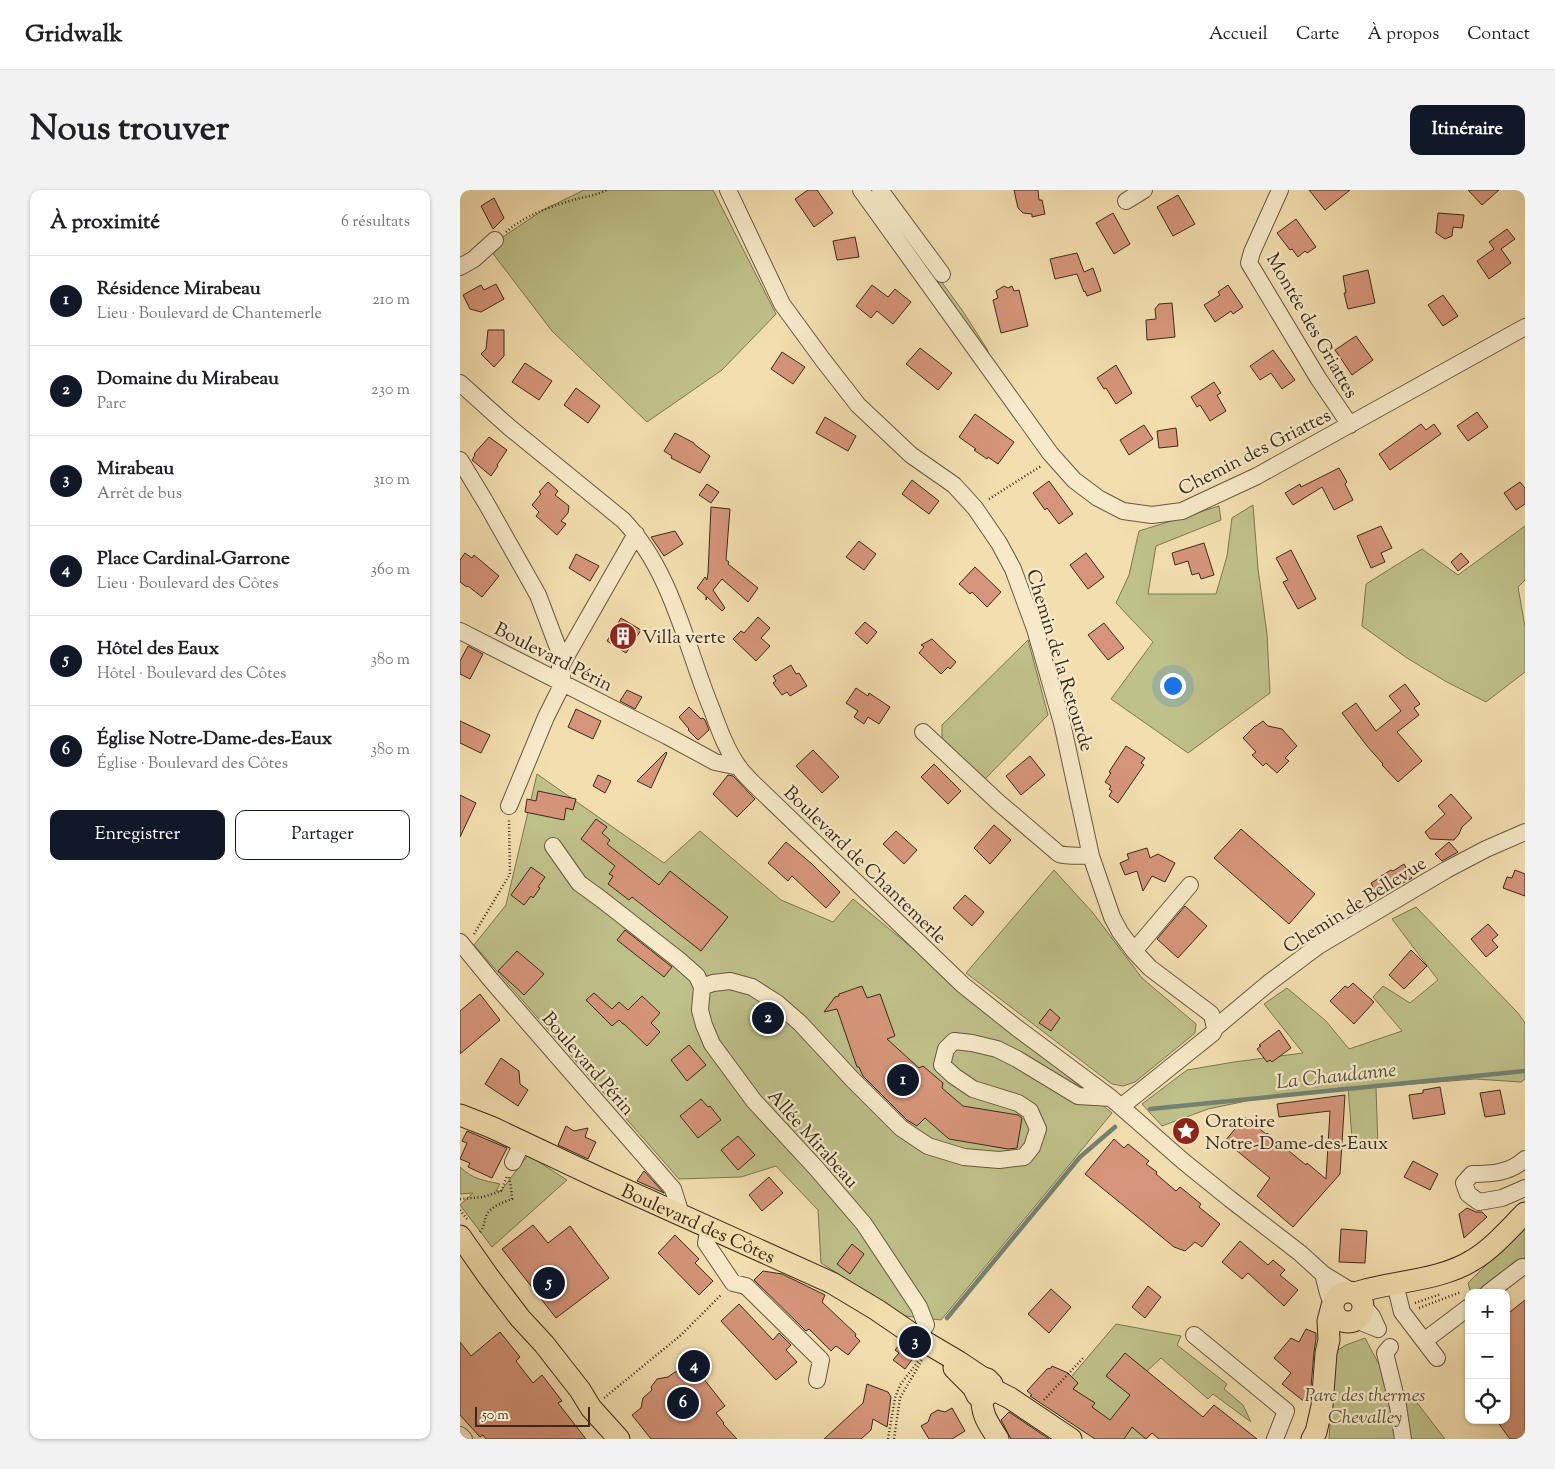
<!DOCTYPE html>
<html lang="fr">
<meta charset="utf-8">
<style>
:root{--surface:#fff;--page:#f2f2f2;--text:#202124;--muted:#757577;--line:#e0e0e0;--accent:#111827}
body{margin:0;font-family:"Sorts Mill Goudy",serif;background:var(--page);color:var(--text)}
.controls{position:absolute;right:15px;bottom:15px;display:grid;overflow:hidden;border-radius:10px;box-shadow:0 1px 4px #0004}
.controls button{width:45px;height:45px;display:grid;place-items:center;padding:0;border:0;border-bottom:1px solid var(--line);background:var(--surface);color:var(--text);font:25px sans-serif}
.scale{position:absolute;left:15px;bottom:12px;width:115px;box-sizing:border-box;padding-left:5px;border:2px solid #382a1d;border-top:0;font-size:14px;line-height:18px;white-space:nowrap;color:#382a1d;-webkit-text-stroke:4px #f7eaca;paint-order:stroke}
.you{position:absolute;left:712px;top:495px;width:18px;height:18px;margin:-12px;border:4px solid #fff;border-radius:50%;background:#1a73e8;box-shadow:0 0 0 8px #1a73e833}
.badge{display:grid;place-items:center;width:32px;height:32px;border-radius:50%;background:var(--accent);color:#fff;font-size:16px;font-weight:700}
.pin{position:absolute;translate:-50% -50%;border:2px solid #fff;box-shadow:0 1px 5px #0006}
.list{margin:0;padding:0;list-style:none}
h2{display:flex;justify-content:space-between;align-items:center;height:65px;margin:0;padding:0 20px;font-size:21px}
h2 small{font-size:16px;font-weight:400;color:var(--muted)}
.list li{display:grid;grid-template-columns:32px 1fr auto;gap:15px;align-items:center;box-sizing:border-box;height:90px;padding:0 20px;border-top:1px solid var(--line)}
.list b{display:block;font-size:19px;white-space:nowrap}
.list p{margin:0;font-size:16px;white-space:nowrap;color:var(--muted)}
.list em{font-size:16px;font-style:normal;color:var(--muted)}
.actions{display:flex;gap:10px;padding:15px 20px}
.actions a{flex:1;padding:11px 0;border:1px solid var(--accent);border-radius:10px;text-align:center;font-size:18px;color:var(--accent)}
.actions .main{background:var(--accent);color:#fff}
.icon{flex:none;width:28px;height:28px;fill:none;stroke:currentColor;stroke-width:2;stroke-linecap:round;stroke-linejoin:round}
.map{position:relative;flex:none;width:1065px;height:1249px;overflow:hidden;border-radius:10px}
header{display:flex;align-items:center;gap:30px;box-sizing:border-box;height:70px;padding:0 25px;background:var(--surface);border-bottom:1px solid var(--line)}
header strong{font-size:24px}
nav{display:flex;gap:28px;margin-inline-start:auto;font-size:18px}
.intro{display:flex;align-items:center;justify-content:space-between;box-sizing:border-box;height:120px;padding:0 30px}
h1{margin:0;font-size:35px}
.button{padding:12px 22px;border-radius:10px;background:var(--accent);color:#fff;font-size:18px;font-weight:700}
main{display:flex;gap:30px;padding:0 30px}
aside{flex:1;background:var(--surface);border-radius:10px;box-shadow:0 1px 4px #0004}
.map>svg:first-child{display:block}
.green{fill:#bec188;stroke:#7b7652}
.lines{fill:none;stroke-linecap:round;stroke-linejoin:round}
.stream{stroke:#738273;stroke-width:4.5}
.building{fill:#d6957a;stroke:#382a1d}
.minor-casing{stroke:#675741;stroke-width:18}
.major-casing{stroke:#382a1d;stroke-width:23}
.path{stroke:#382a1d;stroke-width:2.5;stroke-dasharray:1 2.5;stroke-linecap:butt}
.minor{stroke:#f7eaca;stroke-width:16}
.major{stroke:#f3dfae;stroke-width:21}
.labels{text-anchor:middle;stroke-width:4.5;stroke-linejoin:round;paint-order:stroke}
.street-label{font-size:19px;fill:#382a1d;stroke:#f7eaca}
.poi-label{font-size:19px;fill:#382a1d;stroke:#f7eaca;text-anchor:start}
.park-label{font-size:19px;font-style:italic;fill:#5a5038;stroke:#f7eaca}
.water-label{font-size:20px;font-style:italic;fill:#514e41;stroke:#f7eaca}
</style>
<header>
<strong>Gridwalk</strong>
<nav><a>Accueil</a><a>Carte</a><a>À propos</a><a>Contact</a></nav>
</header>
<div class="intro"><h1>Nous trouver</h1><a class="button">Itinéraire</a></div>
<main>
<aside>
<h2>À proximité<small>6 résultats</small></h2>
<ul class="list">
<li><span class="badge">1</span><div><b>Résidence Mirabeau</b><p>Lieu · Boulevard de Chantemerle</p></div><em>210 m</em></li>
<li><span class="badge">2</span><div><b>Domaine du Mirabeau</b><p>Parc</p></div><em>230 m</em></li>
<li><span class="badge">3</span><div><b>Mirabeau</b><p>Arrêt de bus</p></div><em>310 m</em></li>
<li><span class="badge">4</span><div><b>Place Cardinal-Garrone</b><p>Lieu · Boulevard des Côtes</p></div><em>360 m</em></li>
<li><span class="badge">5</span><div><b>Hôtel des Eaux</b><p>Hôtel · Boulevard des Côtes</p></div><em>380 m</em></li>
<li><span class="badge">6</span><div><b>Église Notre-Dame-des-Eaux</b><p>Église · Boulevard des Côtes</p></div><em>380 m</em></li>
</ul>
<div class="actions"><a class="main">Enregistrer</a><a>Partager</a></div>
</aside>
<div class="map">
<svg width="1065" height="1249" viewBox="0 0 1065 1249">
<rect width="100%" height="100%" fill="#f3dfae"/>
<filter id="stains"><feTurbulence type="fractalNoise" baseFrequency=".004" numOctaves="4"/><feColorMatrix values="0 0 0 0 .2 0 0 0 0 .09 0 0 0 0 .02 0 0 0 .5 -.17"/></filter>
<radialGradient id="worn" r=".72"><stop offset=".6" stop-color="#630" stop-opacity="0"/><stop offset="1" stop-color="#630" stop-opacity=".3"/></radialGradient>
<path class="green" d="M124,0H253L316,124L262,180L187,232L92,141L28,57L83,20Z
M408,0H415L502,120L527,159L532,172Z
M793,315L798,379L807,444L810,503L728,563L651,509L693,452L656,413L669,385L679,341L759,316L761,330L696,356L688,404H756L767,366L772,328Z
M1065,336V390L1058,397L1065,437V482L1026,512L985,491L947,468L902,436L906,394L962,359L998,385Z
M568,450L588,525L524,590L482,549V535Z
M77,584L204,673L240,641L321,710L373,732L393,709L652,923L481,1130L445,1126L361,1073L358,1020L316,976L281,987L219,989L14,755L46,715Z
M594,680L633,723L682,788L736,834L735,843L675,892L663,896L652,894L506,783Z
M956,717L1058,823L1065,833V889L1061,892L1015,889L916,897L918,958L893,961L888,897L796,909L748,919L702,936L682,914L727,880L774,872L843,863L804,814L827,798L866,831L889,859L942,841L913,807L923,796L950,813L978,790L932,729Z
M68,965L107,990L32,1057L0,1015L13,1003L0,1004V977C14,990 23,990 40,994L36,1001H41Z
M1065,1036V1069L1015,1103H1011L1008,1093Z
M656,1134L721,1146L717,1155L767,1194L764,1199L783,1215L791,1232L753,1204L748,1209L701,1168L687,1181L665,1164L646,1186L670,1205L656,1224L686,1249H664L637,1228L640,1223L632,1217L634,1213L613,1199L618,1193L611,1187Z
M905,1148L925,1186L943,1211L951,1205L985,1249H869L875,1162L886,1155Z"/>
<g class="lines">
<path class="stream" d="M690,919L1065,881
M487,1128L620,967L655,937"/>
</g>
<path class="building" d="M348,0H357L373,23L354,37L335,9Z
M554,0H578L579,10H582L585,24L572,27V24L563,23L558,18Z
M849,0H890L865,20Z
M1008,0H1039L1022,15Z
M718,5L735,34L713,46L697,17Z
M34,8L44,28L33,39L21,16Z
M653,23L670,54L654,64L636,33Z
M978,23L1004,25L1002,38L993,37L992,46L985,49L976,43Z
M836,29L856,57L847,63L845,61L838,67L832,59L830,60L817,43Z
M1047,39L1055,49L1041,59L1051,73L1029,89L1017,71L1034,59L1029,52Z
M395,47L399,67L377,70L373,51Z
M617,63L624,82L633,78L641,101L627,106L625,101L624,102L617,84L595,89L590,69Z
M908,80L915,113L888,119L884,103H886L883,86Z
M36,94L44,109L21,122L10,119L3,105L21,95L24,100Z
M412,95L428,107L435,99L451,112L433,134L417,121L411,128L396,116Z
M768,95L783,117L773,124L771,121L755,132L744,115L760,105L758,102Z
M544,96L548,98L552,96L554,101L559,100L568,136L541,143L533,110L538,108L536,101Z
M983,105L998,126L983,136L968,115Z
M712,113L715,147L687,150L686,130L696,129L695,119L699,114Z
M28,140H44V166L34,177L21,164L26,159Z
M896,146L913,170L892,185L875,160Z
M460,158L492,183L478,200L446,174Z
M813,160L835,190L822,199L811,183L800,190L790,176Z
M322,162L345,177L333,194L311,179Z
M65,173L92,191L79,210L52,192Z
M656,175L672,203L656,214L646,198L644,199L637,188Z
M754,192L761,203L757,205L766,221L750,231L740,215L737,217L731,207Z
M116,198L140,216L128,233L104,215Z
M1017,222L1028,237L1008,251L997,236Z
M515,224L554,252L538,274L528,267L527,269L514,260L516,259L499,247Z
M365,227L396,246L388,261L356,243Z
M961,234L966,240L974,234L981,244L930,280L919,264Z
M684,235L693,249L669,265L660,250Z
M716,238L718,256L699,258L697,241Z
M215,243L234,253V254L250,266L240,283L211,268L212,266L204,261Z
M29,247L47,260L37,275L38,276L31,286L12,270L15,265L14,264Z
M879,278L887,292L885,294L893,310L874,320L862,297L833,315L825,303L840,294L841,297Z
M452,290L479,311L469,324L442,304Z
M589,291L613,324L599,334L587,318L585,320L573,303Z
M88,292L98,301L95,305L109,316L108,323L101,331L106,334L97,345L76,326L79,322L72,315L81,304L79,302Z
M1060,292L1065,298V314L1056,320L1044,303Z
M247,294L259,302L251,313L239,305Z
M251,317L270,319L266,370L269,372L268,374L298,398L288,412L262,389L253,400L265,418L262,421L247,407L246,410V406L237,398L245,387L247,390L248,383Z
M921,336L932,358L921,363L925,372L911,378L897,346Z
M215,341L223,354L204,366L191,347Z
M399,351L416,364L404,380L386,367Z
M744,353L754,385L741,389L739,383L732,385L728,371L715,375L712,363Z
M831,360L856,409L838,419L823,392L828,390L816,368Z
M5,363L12,368L14,365L39,386L22,407L8,396L7,397L0,392V370Z
M626,363L644,387L628,399L610,375Z
M1001,363L1009,372L998,381L991,372Z
M116,364L139,376L130,391L109,378Z
M515,377L541,402L527,417L512,402L510,404L499,394Z
M298,427L310,438L301,448L310,456L296,471L273,449L281,441L284,443Z
M161,428L181,440L166,463L147,451Z
M405,432L417,442L407,454L395,443Z
M644,433L664,458L648,470L628,445Z
M472,449L496,472L490,479L488,477L481,484L459,463L464,457L461,455Z
M8,456L23,464L10,489L0,484V471Z
M331,475L336,484L339,483L347,496L330,506L327,502L322,505L313,493L316,491L313,486Z
M945,494L960,514L954,518L959,525L937,542L962,571L938,592L922,575L923,574L907,556L882,523L896,513L916,541L941,521L929,506Z
M396,498L408,506L409,503L430,517L419,534L408,527L404,534L394,527L398,521L386,513Z
M167,500L182,507L175,519L160,511Z
M229,517L241,529L243,528L245,530L249,540L238,550L228,540L229,539L219,527Z
M116,519L141,531L133,549L108,537Z
M0,531L30,545L21,563L0,553Z
M803,531L808,536L822,539L837,556L825,568L829,571L817,583L806,573L803,576L792,565L796,562L783,548L795,536H796Z
M666,556L685,568L681,573L684,575L658,613L649,606L652,601L649,599L651,596L645,592L651,583L649,582Z
M353,560L379,587L362,603L336,576Z
M206,562L207,563L191,598L177,591Z
M570,566L585,585L561,605L546,586Z
M474,574L501,601L488,614L461,587Z
M138,585L151,591L145,603L133,596Z
M268,585L273,586L295,609L277,627L253,604Z
M78,601L116,609L113,620L106,618L104,630L65,622L67,609L76,611Z
M991,604L1012,628L1002,637L999,644L994,650L970,649L965,642L985,624L978,616Z
M0,605L16,613L0,647Z
M136,629L147,637L142,643L150,650L147,654L199,695L210,681L268,727L241,761L172,707L169,710L148,694L153,686L149,684L155,676L121,649Z
M534,635L551,650L530,674L514,658Z
M781,639L855,704L829,734L754,668Z
M436,641L457,660L444,674L423,654Z
M326,652L352,674L380,702L366,718L332,686L328,691L308,673Z
M989,652L998,662L982,671L975,664Z
M687,658L690,668L698,664L715,673L705,692L692,686L683,701L677,681L665,685L660,673L669,669L667,664Z
M944,674L952,688L920,706L910,698L913,697L911,693L921,687V686L931,680L933,681Z
M71,677L85,687L78,697L80,698L73,708L71,706L64,715L51,705Z
M1055,680L1065,684V706L1043,698L1047,687L1052,688Z
M505,705L524,722L512,736L493,718Z
M725,716L747,736L718,768L697,749Z
M1028,734L1038,745L1032,750L1038,757L1026,767L1011,749Z
M165,740L212,777L204,787L157,750Z
M951,760L967,776L944,799L929,785Z
M57,761L84,784L64,805L38,781Z
M893,793L914,812L894,834L870,811L885,796L888,798Z
M402,796L407,808L420,804L435,846L427,849L459,878L463,876L483,893L482,898L503,916L558,925L562,928L557,958L548,959L489,949L465,928L457,936L447,930L403,886L399,877H397L377,819L364,822L375,807L379,806V804Z
M134,803L152,819L159,812L168,820L182,806L200,823L191,833L200,842L187,856L164,834H163L159,830L152,836L126,810Z
M20,804L40,830L0,864V821Z
M590,819L600,828L591,841L579,833Z
M819,840L831,858L812,872L810,870L807,872L797,859L801,856L799,855Z
M229,855L246,875L227,891L211,870Z
M41,868L59,881L60,894L68,900L58,916L25,894Z
M980,897L985,924L953,929L949,905L963,903V900Z
M1040,900L1045,924L1025,927L1020,903Z
M885,905L880,984L833,1037L797,1006L810,988L765,951L785,927L806,944L807,943L846,975L847,973L866,989L870,921L819,927L817,914Z
M241,909L248,917L250,916L261,930L238,948L220,926Z
M106,936L114,941L128,938L125,947L136,952L128,969L98,955Z
M7,941L47,958L32,988L8,977L10,973L0,969L7,953L2,951Z
M278,946L295,965L278,980L261,960Z
M654,949L664,958L668,954L689,971L686,974L697,982L696,984L716,1001L720,997L741,1014L739,1017L760,1034L742,1057L735,1052L725,1061L714,1057L625,984Z
M953,971L978,984L970,1000L944,987Z
M184,981L204,1003L177,991Z
M309,987L323,1003L302,1021L289,1005Z
M1007,1018L1016,1022H1022L1027,1027L1004,1048L999,1024Z
M73,1035L88,1053L110,1036L149,1088L96,1128L42,1059Z
M881,1039L907,1041L905,1073L879,1072Z
M215,1045L239,1069L235,1073L253,1091L239,1105L198,1063Z
M780,1051L808,1075L813,1070L825,1080L820,1085L838,1100L824,1116L788,1083L782,1089L762,1072Z
M392,1054L404,1064L390,1084L377,1074Z
M303,1081L322,1084L365,1105L362,1112L396,1144L395,1146L400,1151L388,1165L376,1156L371,1161L349,1139L346,1141L294,1090Z
M688,1096L701,1107L685,1128L672,1117Z
M591,1099L611,1117L589,1143L568,1124Z
M1065,1110V1249H1050L1036,1230H1046V1125Z
M279,1114L313,1150L319,1143L331,1155L326,1160L337,1172L316,1190L261,1131Z
M846,1139L856,1143V1149L854,1162L850,1208L846,1213L822,1194L831,1183L814,1168L831,1148L839,1152Z
M40,1142L60,1167L56,1171L73,1193L82,1185L102,1211L98,1213L126,1249H26L23,1245L20,1247L0,1225V1152L11,1166Z
M442,1152L457,1163L445,1179L433,1170L439,1163L435,1160Z
M665,1163L743,1227L754,1215L797,1249H699L692,1243L686,1249L672,1237L664,1249H635L570,1206L572,1205L567,1201L587,1179L591,1178L592,1176L608,1183L618,1193L613,1199L635,1213L632,1217L650,1230L670,1205L646,1186Z
M233,1175L265,1216L256,1223L264,1233L263,1234L277,1249H191L172,1225L181,1218L183,1208L192,1200L191,1197L197,1189L208,1187L215,1182H224Z
M407,1194L428,1202L431,1207L427,1237L413,1229L411,1240L401,1249H364L403,1213Z
M492,1218L505,1241L492,1249H469L461,1236L468,1232L471,1224L478,1220L485,1222Z
M549,1222L589,1249H551L541,1230Z"/>
<g class="lines">
<g class="minor-casing">
<path id="minor" d="M268,0L322,114L363,170L398,215L451,265L494,295L515,318L539,353L553,379L575,439L602,533L631,666L652,727L660,742L674,761L690,778L751,824L753,829L755,838L753,843L662,916
M401,0L590,263L614,290L638,308L663,321L692,325L722,321L797,286L1065,137
M420,0L482,84
M820,0L792,62L789,73L858,188L890,235
M666,11L684,0
M0,77L14,69L35,50
M0,193L49,237L163,330C212,381 226,457 252,520C259,539 266,559 278,576C282,582 288,588 293,593L503,795L557,838L651,908L723,971L770,1009L840,1063L863,1084L868,1103L872,1114
M0,270L26,313L78,405L98,458L103,493L86,527L49,616
M0,441L207,546L255,572L279,577
M100,477L176,344
M463,542L538,612L599,664C610,667 620,665 631,666
M93,656L119,693L141,709L219,770L237,786L242,797
M0,752L31,790L213,999L221,1024
M674,761L730,695
M755,838L810,792L858,756L986,680L1026,659L1065,642
M1065,969C1050,983 1032,984 1012,984L1004,993L1008,1004L1019,1012L1042,1008L1065,998
M53,972L63,951
M249,1037L246,1053L273,1093L286,1096L361,1170L357,1190
M863,1084L891,1101
M935,1094L942,1122L977,1168
M1028,1103L1062,1077
M903,1116L912,1126L918,1139
M896,1130L918,1139
M734,1145L826,1221L815,1249
M458,1148L466,1135L459,1117L404,1034L356,978L294,911L252,854L244,835L240,820L242,797L253,793L270,791L292,797L317,813L340,833L392,889L441,938L468,956L504,967L539,970L564,967L572,957L578,939L570,921L558,913L513,899L494,886L482,875L486,859L494,851L512,853L537,859L557,869L618,906L651,908
M964,1151L1009,1117
M930,1157L925,1163L938,1216L943,1249
M0,1245L4,1249"/>
</g>
<g class="major-casing">
<g id="major">
<path id="s1" d="M0,925L31,937L139,988L372,1093L417,1120L455,1146L499,1172L523,1188"/>
<path d="M0,1046L28,1086L60,1128L84,1154L120,1200L131,1218L159,1249"/>
<circle cx="888" cy="1117" r="15"/>
<path d="M895,1103C931,1091 980,1091 1013,1070C1033,1058 1049,1039 1065,1023"/>
<path d="M494,1178L513,1197L517,1205L525,1207L532,1201V1194L527,1189L520,1188L514,1194"/>
<path d="M532,1199L550,1208L611,1249"/>
<path d="M522,1207C521,1225 529,1234 538,1249"/>
<path d="M852,1249L856,1242L862,1216L866,1163L869,1150L868,1131L872,1116"/>
</g>
</g>
<path class="path" d="M46,42C66,25 89,17 113,10C125,7 137,5 147,0
M529,309L581,276
M14,744L50,684L49,630
M719,949L724,943
M0,1009L23,1007L41,1001L47,986
M0,1020L7,1029
M20,1042C25,1036 24,1030 27,1024C32,1016 44,1012 52,1009L51,997L49,987
M955,1113L981,1104
M959,1118L1001,1102
M144,1208L221,1145L262,1104
M584,1210L624,1167
M428,1249L435,1208L440,1195L460,1169
M434,1249L440,1208L462,1170"/>
<use href="#minor" class="minor"/>
<use href="#major" class="major"/>
</g>
<defs>
<g id="building-disc" transform="scale(1.4375)"><circle r="9.5" fill="#8f2418" stroke="#f7eaca"/><path d="M-4-6H4V6H1V3H-1V6H-4ZM-2.5-4.3h1.7v1.8h-1.7ZM.8-4.3h1.7v1.8H.8ZM-2.5-1h1.7V.8h-1.7ZM.8-1h1.7V.8H.8Z" fill="#fff"/></g>
<g id="sight-disc" transform="scale(1.4375)"><circle r="9.5" fill="#8f2418" stroke="#f7eaca"/><path d="M0-6L1.8-2.2L6-1.7L2.9 1.2L3.7 5.4L0 3.3L-3.7 5.4L-2.9 1.2L-6-1.7L-1.8-2.2Z" fill="#fff"/></g>
</defs>
<g fill-rule="evenodd">
<use href="#building-disc" x="163" y="446"/>
<use href="#sight-disc" x="726" y="941"/>
</g>
<g class="labels">
<g class="street-label">
<text transform="translate(853 135) rotate(60)" y="7">Montée des Griattes</text>
<text transform="translate(794 261) rotate(-27)" y="7">Chemin des Griattes</text>
<text transform="translate(94 466) rotate(27)" y="7">Boulevard Périn</text>
<text transform="translate(601 470) rotate(73)" y="7">Chemin de la Retourde</text>
<text transform="translate(406 674) rotate(44)" y="7">Boulevard de Chantemerle</text>
<text transform="translate(894 714) rotate(-32)" y="7">Chemin de Bellevue</text>
<text transform="translate(129 873) rotate(49)" y="7">Boulevard Périn</text>
<text transform="translate(354 948) rotate(48)" y="7">Allée Mirabeau</text>
<text dy="7" stroke="none"><textPath href="#s1" startOffset="262">Boulevard des Côtes</textPath></text>
</g>
<g class="poi-label">
<text x="182" y="453">Villa verte</text>
<text x="745" y="937">Oratoire<tspan x="745" dy="22">Notre-Dame-des-Eaux</tspan></text>
</g>
<g class="park-label">
<text x="905" y="1211">Parc des thermes<tspan x="905" dy="22">Chevalley</tspan></text>
</g>
<g class="water-label">
<text transform="translate(876 885) rotate(-6)" y="7">La Chaudanne</text>
</g>
</g>
<rect width="100%" height="100%" filter="url(#stains)"/>
<rect width="100%" height="100%" fill="url(#worn)"/>
</svg>
<div class="controls">
<button>+</button>
<button>−</button>
<button><svg class="icon" aria-label="locate" viewBox="0 0 24 24"><circle cx="12" cy="12" r="6"/><path d="M12 2v4M12 18v4M2 12h4M18 12h4"/></svg></button>
</div>
<div class="scale">50 m</div>
<div class="you"></div>
<div class="pin badge" style="left:443px;top:890px">1</div>
<div class="pin badge" style="left:308px;top:828px">2</div>
<div class="pin badge" style="left:455px;top:1152px">3</div>
<div class="pin badge" style="left:234px;top:1176px">4</div>
<div class="pin badge" style="left:89px;top:1093px">5</div>
<div class="pin badge" style="left:223px;top:1213px">6</div>
</div>
</main>
